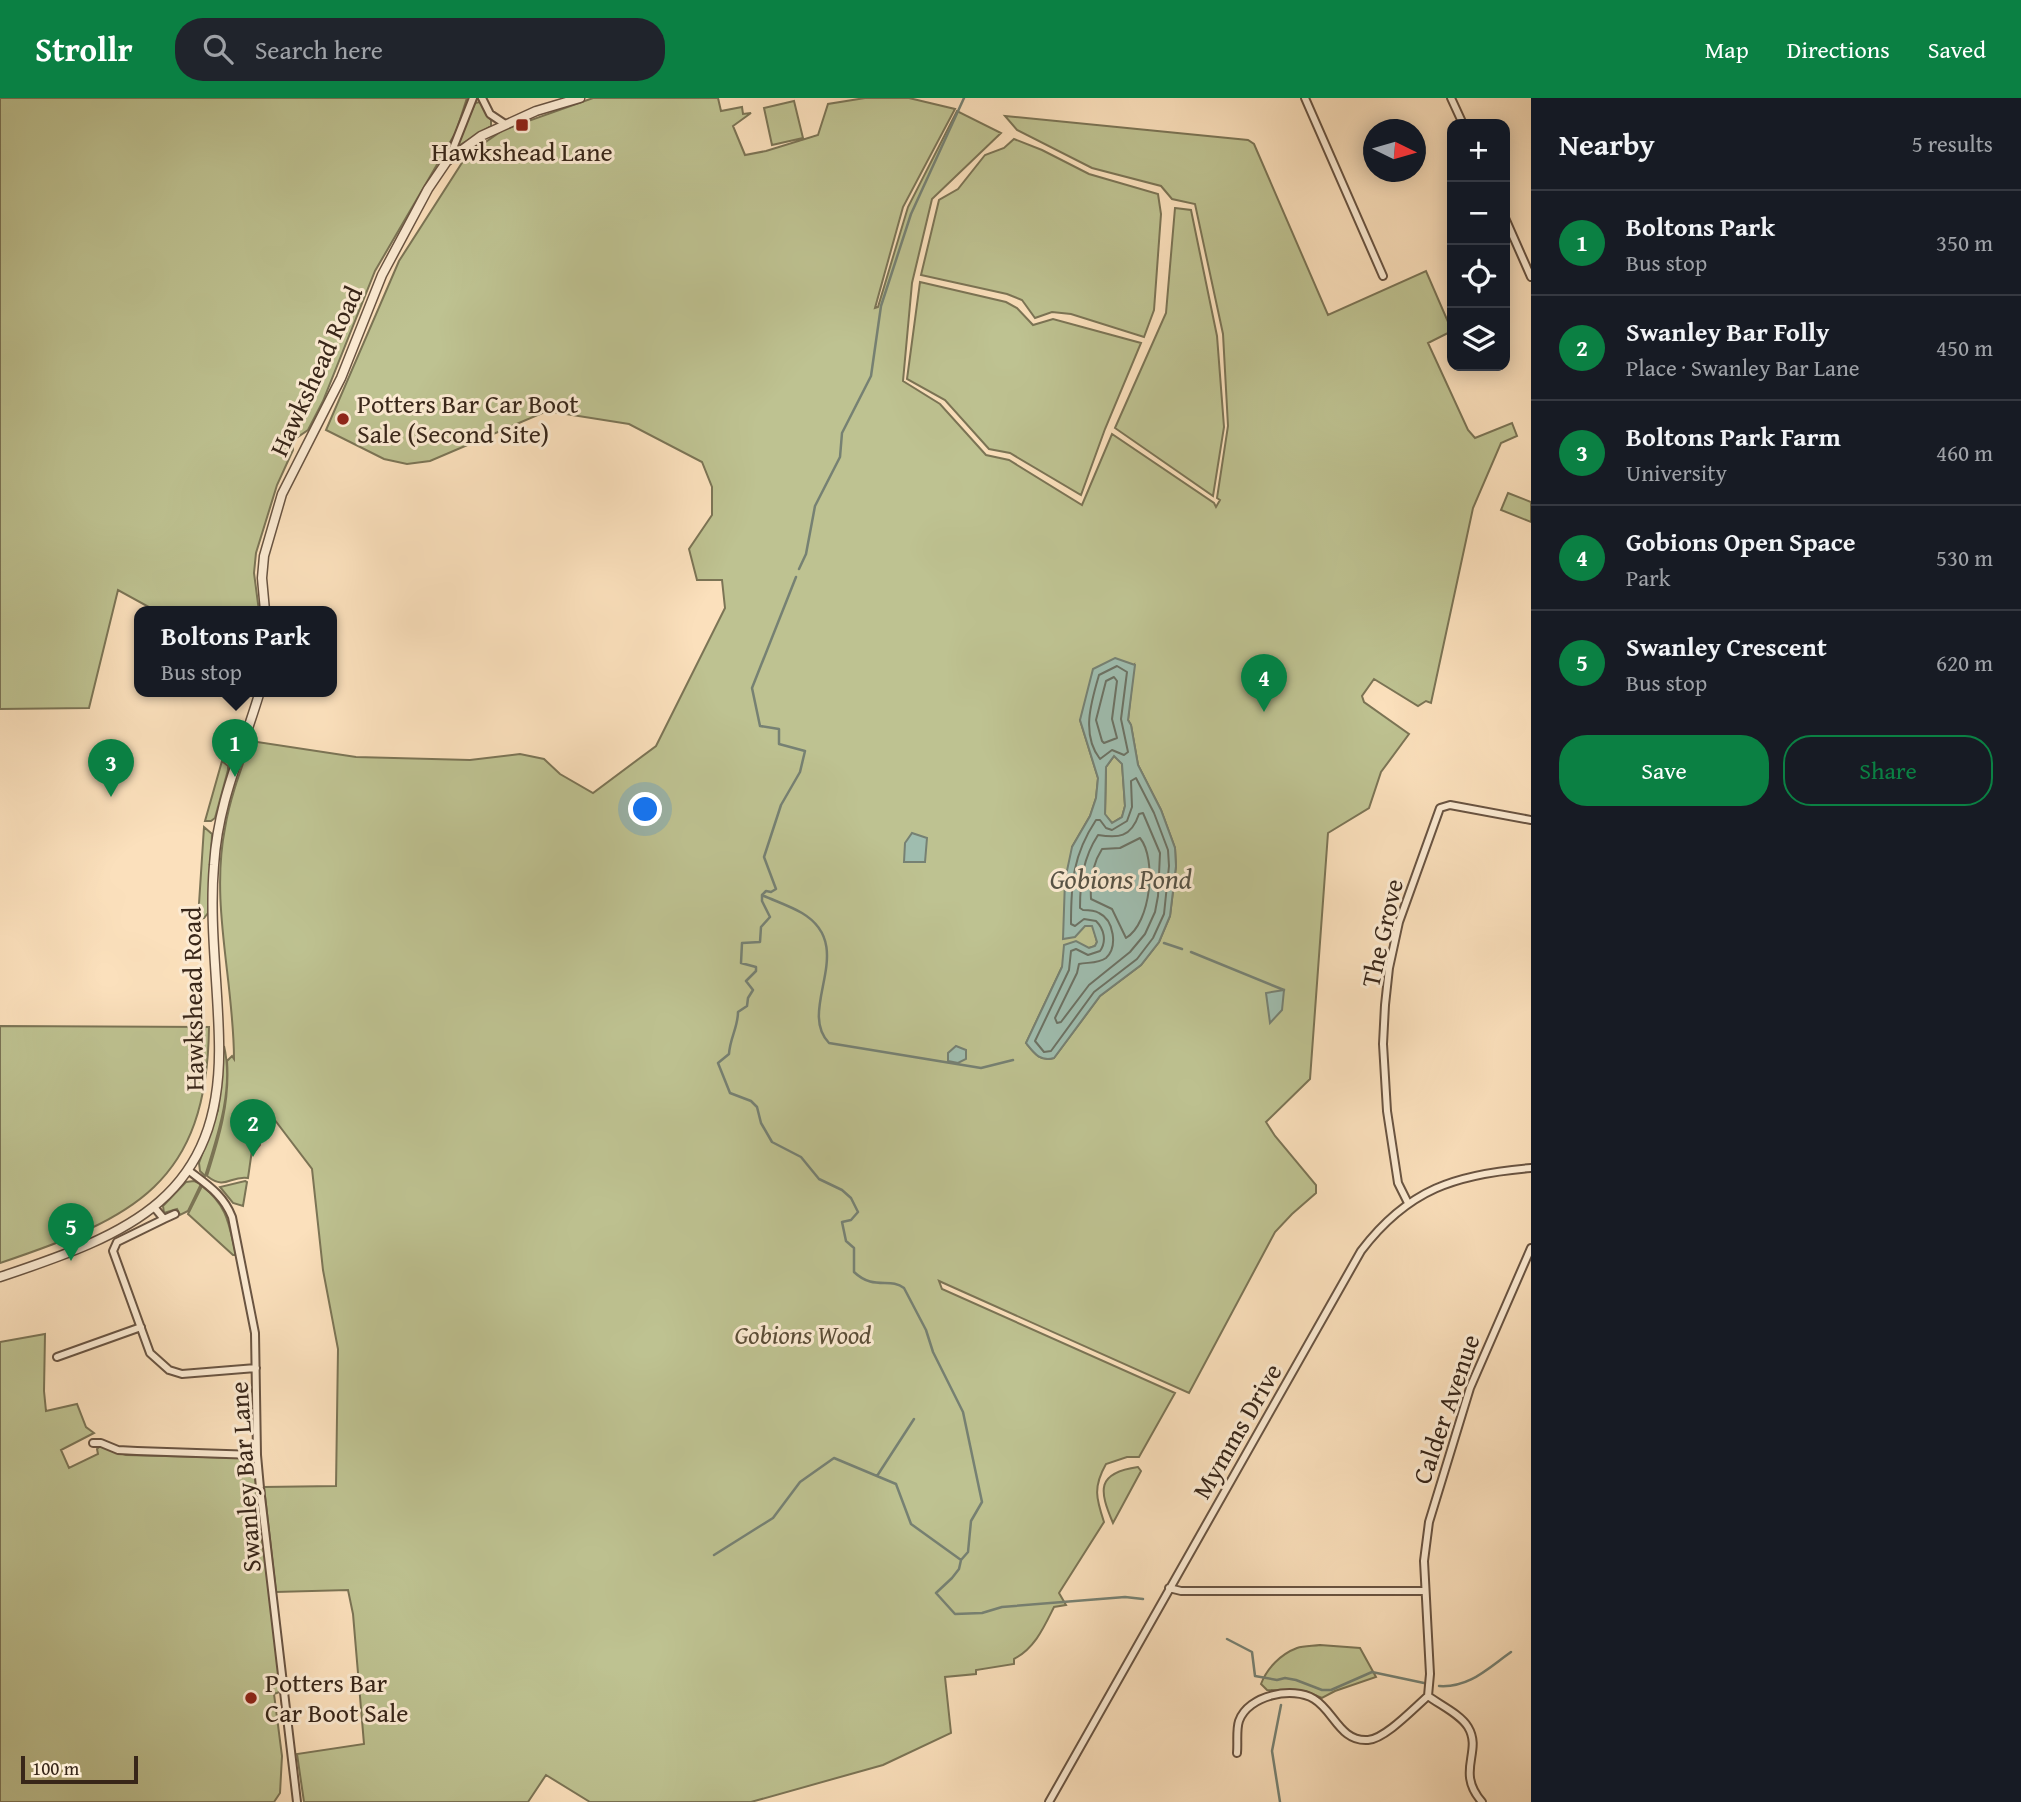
<!DOCTYPE html>
<meta charset="utf-8">
<style>
:root{--surface:#171b24;--page:#20242c;--text:#f1f3f6;--muted:#9ea1a6;--line:#363941;--accent:#0b8043}
body{margin:0;font-family:"Gentium Book Plus",serif;background:var(--page);color:var(--text)}
.controls{position:absolute;right:21px;top:21px;display:grid;overflow:hidden;border-radius:14px;box-shadow:0 4px 18px #0003}
.controls button{width:63px;height:63px;display:grid;place-items:center;padding:0;border:0;border-bottom:2px solid var(--line);background:var(--surface);color:var(--text);font:35px sans-serif}
.compass{position:absolute;left:1363px;top:21px;width:63px;height:63px;border-radius:50%;background:var(--surface);box-shadow:0 4px 18px #0003;rotate:95deg}
.scale{position:absolute;left:21px;bottom:18px;width:117px;box-sizing:border-box;padding-left:7px;border:4px solid #382619;border-top:0;font-size:19px;line-height:24px;white-space:nowrap;color:#382619;-webkit-text-stroke:5px #fcebd3;paint-order:stroke}
.you{position:absolute;left:646px;top:712px;width:24px;height:24px;margin:-18px;border:5px solid #fff;border-radius:50%;background:#1a73e8;box-shadow:0 0 0 10px #1a73e833}
.badge{display:grid;place-items:center;width:46px;height:46px;border-radius:50%;background:var(--accent);color:#fff;font-size:23px;font-weight:700}
.pin{position:absolute;translate:-50% -58px;filter:drop-shadow(0 2px 4px #0008)}
.pin::after{content:'';position:absolute;top:37px;width:24px;height:21px;background:inherit;clip-path:polygon(0 0,100% 0,50% 100%)}
.popup{position:absolute;left:134px;top:508px;width:203px;height:91px;box-sizing:border-box;display:grid;place-content:center;border-radius:14px;background:var(--surface);filter:drop-shadow(0 2px 5px #0005);font-size:23px;white-space:nowrap;color:var(--muted)}
.popup b{font-size:26px;color:var(--text)}
.popup::after{content:'';position:absolute;left:50%;top:100%;margin-left:-14px;border:14px solid transparent;border-top-color:var(--surface)}
.list{margin:0;padding:0;list-style:none}
h2{display:flex;justify-content:space-between;align-items:center;height:91px;margin:0;padding:0 28px;font-size:30px}
h2 small{font-size:23px;font-weight:400;color:var(--muted)}
.list li{display:grid;grid-template-columns:46px 1fr auto;gap:21px;align-items:center;box-sizing:border-box;height:105px;padding:0 28px;border-top:2px solid var(--line)}
.list b{display:block;font-size:26px;white-space:nowrap}
.list p{margin:0;font-size:23px;white-space:nowrap;color:var(--muted)}
.list em{font-size:23px;font-style:normal;color:var(--muted)}
.actions{display:flex;gap:14px;padding:21px 28px}
.actions a{flex:1;padding:16px 0;border:2px solid var(--accent);border-radius:28px;text-align:center;font-size:24px;color:var(--accent)}
.actions .main{background:var(--accent);color:#fff}
.icon{flex:none;width:38px;height:38px;fill:none;stroke:currentColor;stroke-width:2;stroke-linecap:round;stroke-linejoin:round}
.map{position:relative;flex:none;width:1531px;height:1704px;overflow:hidden}
header{display:flex;align-items:center;gap:42px;box-sizing:border-box;height:98px;padding:0 35px;background:var(--accent);color:#fff}
header strong{font-size:33px}
nav{display:flex;gap:38px;margin-inline-start:auto;font-size:24px}
.search{width:490px;height:63px;background:var(--page);display:flex;align-items:center;gap:18px;box-sizing:border-box;padding:0 24px;border-radius:28px;color:var(--muted);font-size:26px}
main{display:flex}
aside{flex:1;background:var(--surface)}
.map>svg:first-child{display:block}
.green{fill:#bec291;stroke:#7b7455;stroke-width:2;fill-rule:evenodd}
.water{fill:#9fbdaf;stroke:#768173;stroke-width:2;fill-rule:evenodd}
.lines{fill:none;stroke-linecap:round;stroke-linejoin:round}
.shore{stroke:#6c7264;stroke-width:2}
.stream{stroke:#768173;stroke-width:2.5}
.minor-casing{stroke:#695442;stroke-width:10}
.tertiary-casing{stroke:#695442;stroke-width:11}
.minor{stroke:#fcebd3;stroke-width:6}
.tertiary{stroke:#fcebd3;stroke-width:8}
.poi-dot{fill:#8f2418;stroke:#fcebd3;stroke-width:2.5}
.labels{text-anchor:middle;stroke-width:6;stroke-linejoin:round;paint-order:stroke}
.poi-label{font-size:26px;fill:#382619;stroke:#fcebd3;text-anchor:start}
.street-label{font-size:26px;fill:#382619;stroke:#fcebd3}
.park-label{font-size:26px;font-style:italic;fill:#5a4d37;stroke:#fcebd3}
.water-label{font-size:28px;font-style:italic;fill:#575346;stroke:#fcebd3}
</style>
<header>
<strong>Strollr</strong>
<div class="search"><svg class="icon" aria-label="search" viewBox="0 0 24 24"><circle cx="10" cy="10" r="6"/><path d="M15 15l6 6"/></svg>Search here</div>
<nav><a>Map</a><a>Directions</a><a>Saved</a></nav>
</header>
<main>
<div class="map">
<svg width="1531" height="1704" viewBox="0 0 1531 1704">
<rect width="100%" height="100%" fill="#fbe0bc"/>
<filter id="stains"><feTurbulence type="fractalNoise" baseFrequency=".00286" numOctaves="4"/><feColorMatrix values="0 0 0 0 .2 0 0 0 0 .09 0 0 0 0 .02 0 0 0 .5 -.17"/></filter>
<radialGradient id="worn" r=".72"><stop offset=".6" stop-color="#630" stop-opacity="0"/><stop offset="1" stop-color="#630" stop-opacity=".3"/></radialGradient>
<path class="green" d="M0,0H467L456,34L375,173L323,303L308,332L292,343L293,352L277,387L256,455L254,475L259,513H156L118,492L89,610L0,611Z
M593,0H718L721,13L742,9L743,16L751,15L733,28L745,57L766,53L818,37L828,6L865,0H909L955,11L903,109L875,210L878,209L908,109L957,13L1001,35L932,101L912,185L903,283L940,306L986,357L1009,362L1082,407L1112,336L1214,405L1216,409L1220,402L1217,400L1228,328L1223,236L1195,106L1172,101L1161,88L1092,70L1017,32L1005,18L1248,42L1254,46L1328,217L1426,173L1452,233L1428,245L1468,332L1475,340L1512,325L1517,338L1501,345L1473,410L1431,605L1426,603L1418,608L1374,581L1362,598L1364,604L1409,636L1381,674L1369,710L1328,735L1310,981L1266,1024L1275,1038L1316,1087V1095L1292,1116L1275,1134L1189,1295L939,1183L942,1191L1175,1295L1139,1359H1127L1106,1366C1093,1389 1096,1400 1104,1424L1059,1495L1066,1507L1054,1509C1044,1529 1035,1550 1014,1561V1566L976,1572V1576L945,1579L951,1635L883,1667L751,1704H590L546,1677L528,1704H304L297,1656L364,1646L353,1516L348,1492L276,1494L264,1389L336,1388L338,1251L323,1172L312,1071L271,1017L260,1029V1047L256,1052H252L248,1080C230,1077 226,1093 207,1078C219,1040 230,1004 227,963L232,958L234,961C234,884 210,806 225,730C230,700 241,671 251,643L356,659L470,662L520,656L544,661L560,676L593,695L656,648L725,510L722,482H697L689,451L712,417V389L702,364L629,326L547,313L430,363L407,366L384,361L326,332L399,163L467,57L503,32ZM1134,567L1128,622L1131,627L1138,667L1161,712L1175,750L1176,768L1170,818L1159,844L1141,867L1100,898L1054,960C1040,964 1034,955 1026,945L1062,869L1089,850L1095,848L1097,844L1093,828H1085L1072,749L1090,718L1096,700L1098,680L1080,622Z
M794,3L803,40L772,47L764,10Z
M480,4L491,22V28L460,47L458,45L475,5Z
M1014,41L1042,52L1089,76L1158,96L1161,116L1154,212L1144,239L1071,216L1052,214L1035,220L1022,202L1007,196L921,177L939,102L958,91L985,57L1004,50Z
M1175,110L1191,112L1217,238L1224,329L1213,398L1115,330L1166,215Z
M920,184L1006,204L1017,210L1033,227L1053,221L1141,245L1105,331L1081,397L1010,355L989,351L945,302L907,281Z
M1508,395L1531,404V424L1501,412Z
M1114,658L1122,665L1125,708L1122,719L1112,725L1105,717L1106,669Z
M222,663L228,668V672L215,720L211,723H205Z
M204,729L212,736L208,815L204,820L198,821Z
M0,928L209,929C207,1086 134,1120 0,1165Z
M224,948C234,990 218,1037 205,1078L200,1073L199,1065L218,1012Z
M194,1083L201,1086L188,1113L180,1117L177,1111L164,1115L163,1108L186,1084Z
M245,1083L247,1084L243,1108L233,1105L220,1089Z
M202,1088C228,1108 229,1127 236,1157H233L188,1116Z
M45,1236L44,1293L46,1313L77,1306L86,1329L94,1335L61,1352L69,1370L98,1356L97,1351L100,1348L126,1357L242,1360L253,1362L282,1593L274,1596L282,1658L280,1695L274,1704H0V1244Z
M1138,1369L1141,1373L1113,1425C1099,1392 1096,1375 1138,1369Z
M1320,1547L1360,1550L1376,1579L1335,1593L1322,1600L1305,1593L1267,1592L1261,1586C1267,1570 1281,1556 1297,1550C1303,1548 1313,1548 1320,1547Z"/>
<path class="water" d="M1115,560L1135,567L1128,622L1131,627L1138,667L1161,712L1175,750L1176,768L1170,818L1159,844L1141,867L1100,898L1054,960C1040,964 1034,955 1026,945L1062,869L1064,847L1076,843L1089,850L1095,848L1097,844L1092,828H1085L1075,839L1063,841L1065,782L1072,749L1090,718L1096,700L1098,680L1080,622L1093,571ZM1114,658L1122,666L1125,708L1122,719L1112,725L1105,716L1106,669Z
M912,735L927,740L925,764H904L905,745Z
M1284,892L1282,912L1270,925L1266,895Z
M956,948L966,952V961L958,965L948,963V955Z"/>
<g class="lines">
<path class="shore" d="M1117,568L1127,574L1121,621L1128,654L1124,657L1112,652L1100,661C1081,637 1091,604 1099,577Z
M1114,579L1117,583L1112,621L1117,640L1104,645L1102,643L1096,622L1106,583Z
M1136,680L1154,715L1168,752L1169,768L1164,816L1153,840L1137,861L1094,894L1051,953L1044,954L1035,943L1069,872L1071,853L1076,851L1088,857L1100,853C1107,843 1104,831 1096,823L1084,821L1075,828L1071,826C1071,784 1073,757 1096,722H1100L1106,730L1112,732L1127,723L1132,709L1131,683Z
M1143,715L1160,755L1158,798L1155,814L1145,836L1130,854L1089,887L1061,924L1057,925L1055,920L1077,875L1079,866C1087,864 1098,866 1106,860C1118,849 1114,822 1099,815C1094,812 1088,812 1083,812L1080,810C1080,784 1083,760 1098,737C1118,740 1131,740 1139,716Z
M1140,740C1157,761 1151,825 1126,840L1112,811L1091,801C1090,784 1093,765 1102,751L1120,750Z"/>
<path class="stream" d="M799,471L806,456L815,408L840,359L842,335L871,278L881,208L911,116L964,0
M796,479L752,590L760,628L779,631V646L805,653L800,674L781,707L764,759L776,791L771,794L766,793L762,797V803L770,819L761,829L760,844L742,845L741,865L756,869V873L746,883L753,892L748,900L747,908L738,914C738,929 730,940 729,956L718,965L730,995L751,1003L757,1009L761,1025L772,1044L801,1059L819,1081L842,1092L851,1100L858,1114L851,1122L842,1124L846,1143L854,1150V1174C874,1193 890,1179 904,1190L926,1232L933,1254L963,1314L982,1404L971,1423L968,1454L961,1462L959,1471L952,1480L936,1495L955,1516L982,1515L1002,1509L1125,1499L1143,1501
M762,797C775,803 790,808 802,815C859,849 796,911 829,945L981,970L1013,962
M1164,845L1182,851
M1191,854L1284,892
M877,1378L914,1321
M714,1457L773,1420L800,1384L834,1360L896,1386L911,1426L961,1462
M1227,1541L1252,1554L1255,1578L1277,1582L1285,1580L1296,1582L1322,1592H1331L1372,1574L1424,1585
M1439,1588C1469,1590 1487,1571 1511,1554
M1280,1704L1272,1653L1281,1607"/>
<g class="minor-casing">
<path id="minor" d="M482,0L490,16L505,26
M1305,0L1383,178
M1451,0L1463,26
M448,63L473,0
M1505,120L1531,179
M188,1072C206,1086 223,1096 232,1119L255,1235L257,1357L260,1390L297,1704
M1408,1105L1398,1085L1387,1013L1383,946L1385,907L1389,870L1399,824L1440,710L1450,707L1531,722
M154,1109L164,1121L117,1144L113,1153L150,1255L169,1272L182,1276L256,1270
M164,1121L175,1116
M57,1259L141,1229
M93,1345H101L118,1352L137,1353L257,1357
M1169,1490L1181,1493H1425
M1428,1598L1430,1576L1424,1463L1429,1424L1470,1290L1531,1150
M1428,1598C1440,1607 1460,1616 1468,1629C1483,1654 1455,1673 1482,1704
M1237,1655C1238,1645 1236,1632 1239,1623C1248,1597 1293,1588 1314,1601C1334,1613 1340,1644 1368,1642C1385,1641 1414,1610 1428,1598
M1049,1704L1361,1153C1408,1091 1456,1076 1531,1070"/>
</g>
<g class="tertiary-casing">
<path id="tertiary" d="M265,513L262,480L264,458L282,396L341,280L382,177L428,91L447,63L481,38L536,13L580,0
M0,1179C129,1136 223,1100 219,943C218,884 209,826 214,767C218,703 242,654 260,593"/>
</g>
<use href="#minor" class="minor"/>
<use href="#tertiary" class="tertiary"/>
</g>
<g class="poi-dot">
<rect x="515" y="20" width="14" height="14" rx="3.5"/>
<circle cx="343" cy="321" r="7"/>
<circle cx="251" cy="1600" r="7"/>
</g>
<g class="labels">
<g class="poi-label">
<text x="522" y="63" text-anchor="middle">Hawkshead Lane</text>
<text x="357" y="315">Potters Bar Car Boot<tspan x="357" dy="30">Sale (Second Site)</tspan></text>
<text x="265" y="1594">Potters Bar<tspan x="265" dy="30">Car Boot Sale</tspan></text>
</g>
<g class="street-label">
<text transform="translate(316 273) rotate(-65)" y="9">Hawkshead Road</text>
<text transform="translate(1382 835) rotate(-77)" y="9">The Grove</text>
<text transform="translate(193 901) rotate(-91)" y="9">Hawkshead Road</text>
<text transform="translate(1446 1311) rotate(-71)" y="9">Calder Avenue</text>
<text transform="translate(1237 1333) rotate(-60)" y="9">Mymms Drive</text>
<text transform="translate(245 1379) rotate(-94)" y="9">Swanley Bar Lane</text>
</g>
<g class="park-label">
<text x="803" y="1246">Gobions Wood</text>
</g>
<g class="water-label">
<text x="1121" y="791">Gobions Pond</text>
</g>
</g>
<rect width="100%" height="100%" filter="url(#stains)"/>
<rect width="100%" height="100%" fill="url(#worn)"/>
</svg>
<div class="controls">
<button>+</button>
<button>−</button>
<button><svg class="icon" aria-label="locate" viewBox="0 0 24 24"><circle cx="12" cy="12" r="6"/><path d="M12 2v4M12 18v4M2 12h4M18 12h4"/></svg></button>
<button><svg class="icon" aria-label="layers" viewBox="0 0 24 24"><path d="M12 4l9 5-9 5-9-5zM3 14l9 5 9-5"/></svg></button>
</div>
<svg class="compass" viewBox="-18 -18 36 36"><path d="M0-13l5 13h-10z" fill="#e53935"/><path d="M0 13l5-13h-10z" fill="#9ea1a6"/></svg>
<div class="scale">100 m</div>
<div class="you"></div>
<div class="pin badge" style="left:235px;top:679px">1</div>
<div class="popup"><b>Boltons Park</b>Bus stop</div>
<div class="pin badge" style="left:253px;top:1059px">2</div>
<div class="pin badge" style="left:111px;top:699px">3</div>
<div class="pin badge" style="left:1264px;top:614px">4</div>
<div class="pin badge" style="left:71px;top:1163px">5</div>
</div>
<aside>
<h2>Nearby<small>5 results</small></h2>
<ul class="list">
<li><span class="badge">1</span><div><b>Boltons Park</b><p>Bus stop</p></div><em>350 m</em></li>
<li><span class="badge">2</span><div><b>Swanley Bar Folly</b><p>Place · Swanley Bar Lane</p></div><em>450 m</em></li>
<li><span class="badge">3</span><div><b>Boltons Park Farm</b><p>University</p></div><em>460 m</em></li>
<li><span class="badge">4</span><div><b>Gobions Open Space</b><p>Park</p></div><em>530 m</em></li>
<li><span class="badge">5</span><div><b>Swanley Crescent</b><p>Bus stop</p></div><em>620 m</em></li>
</ul>
<div class="actions"><a class="main">Save</a><a>Share</a></div>
</aside>
</main>
